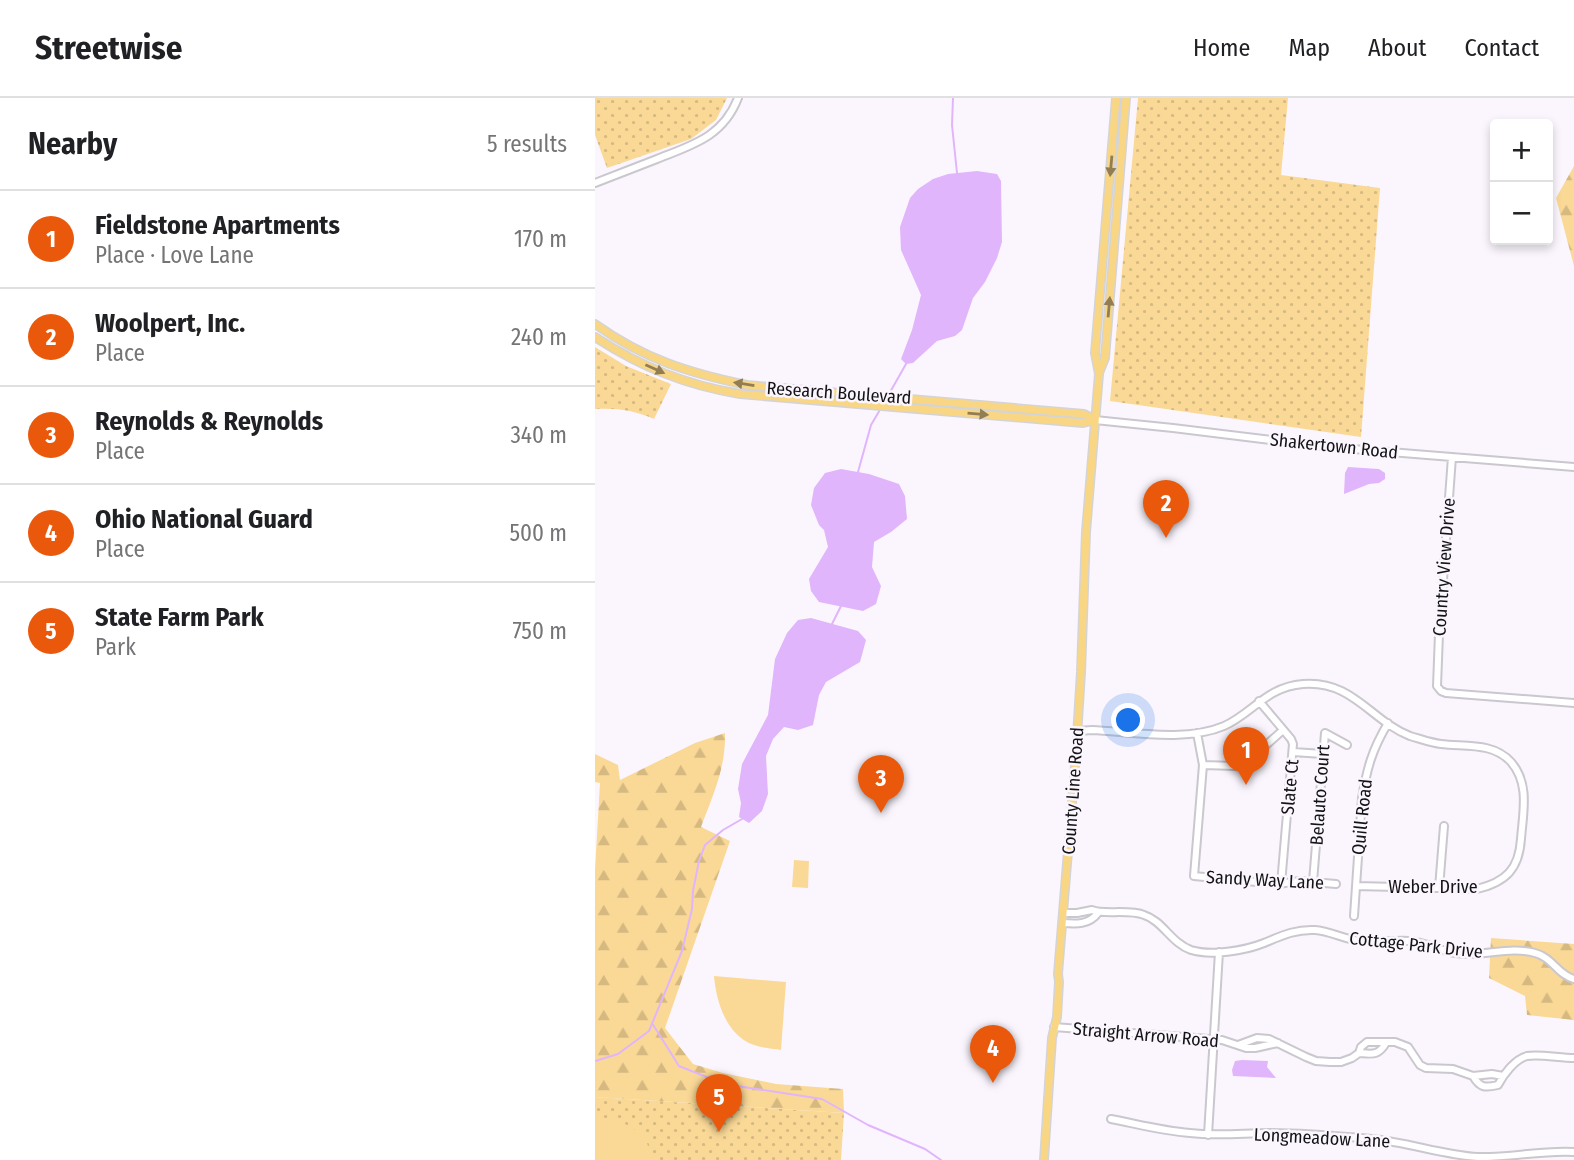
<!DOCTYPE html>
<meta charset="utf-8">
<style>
:root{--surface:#fff;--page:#f2f2f2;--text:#202124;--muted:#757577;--line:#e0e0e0;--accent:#ea580c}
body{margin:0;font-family:"Fira Sans Condensed",sans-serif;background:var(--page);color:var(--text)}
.controls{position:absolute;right:21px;top:21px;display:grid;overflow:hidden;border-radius:7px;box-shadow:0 4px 10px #0003}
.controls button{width:63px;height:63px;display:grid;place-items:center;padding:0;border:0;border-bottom:2px solid var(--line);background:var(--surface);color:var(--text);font:35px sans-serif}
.you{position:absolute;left:534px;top:623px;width:24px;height:24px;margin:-18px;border:5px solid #fff;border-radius:50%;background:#1a73e8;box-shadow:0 0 0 10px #1a73e833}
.badge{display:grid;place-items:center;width:46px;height:46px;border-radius:50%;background:var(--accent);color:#fff;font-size:23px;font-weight:700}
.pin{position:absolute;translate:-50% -58px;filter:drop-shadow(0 2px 4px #0008)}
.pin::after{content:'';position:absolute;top:37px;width:24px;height:21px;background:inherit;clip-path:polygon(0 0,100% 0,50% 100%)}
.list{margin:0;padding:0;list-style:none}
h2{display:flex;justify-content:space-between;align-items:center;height:91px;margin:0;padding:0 28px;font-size:30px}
h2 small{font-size:23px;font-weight:400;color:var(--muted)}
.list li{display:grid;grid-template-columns:46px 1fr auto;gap:21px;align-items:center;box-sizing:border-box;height:98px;padding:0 28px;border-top:2px solid var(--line)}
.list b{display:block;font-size:26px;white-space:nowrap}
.list p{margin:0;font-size:23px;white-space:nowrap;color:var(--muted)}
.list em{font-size:23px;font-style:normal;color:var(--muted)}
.map{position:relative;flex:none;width:979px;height:1062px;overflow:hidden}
header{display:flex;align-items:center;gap:42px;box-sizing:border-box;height:98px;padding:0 35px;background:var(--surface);border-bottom:2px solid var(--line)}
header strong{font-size:33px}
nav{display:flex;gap:38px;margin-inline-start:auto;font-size:24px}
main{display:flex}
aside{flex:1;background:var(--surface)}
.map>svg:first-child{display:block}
.grass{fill:url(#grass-dots)}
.forest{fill:url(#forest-firs)}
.garden{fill:#fad997}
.water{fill:#e0b5fb}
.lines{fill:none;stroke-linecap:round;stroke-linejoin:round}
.stream{stroke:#e0b5fb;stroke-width:2}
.minor-casing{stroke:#cbc7ce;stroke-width:10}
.major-casing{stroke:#d5d4d5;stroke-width:10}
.minor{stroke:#fff;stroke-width:6}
.major{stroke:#f9d684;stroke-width:7}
.oneway{fill:#927e52}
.labels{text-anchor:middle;stroke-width:5;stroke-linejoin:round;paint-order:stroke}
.street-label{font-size:18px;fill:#131214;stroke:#fbf6fe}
</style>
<header>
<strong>Streetwise</strong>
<nav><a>Home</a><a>Map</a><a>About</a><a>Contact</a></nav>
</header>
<main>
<aside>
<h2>Nearby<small>5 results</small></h2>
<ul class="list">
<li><span class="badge">1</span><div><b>Fieldstone Apartments</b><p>Place · Love Lane</p></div><em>170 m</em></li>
<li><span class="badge">2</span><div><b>Woolpert, Inc.</b><p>Place</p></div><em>240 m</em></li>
<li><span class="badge">3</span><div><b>Reynolds &amp; Reynolds</b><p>Place</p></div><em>340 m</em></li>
<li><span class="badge">4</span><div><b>Ohio National Guard</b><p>Place</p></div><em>500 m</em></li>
<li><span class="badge">5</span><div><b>State Farm Park</b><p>Park</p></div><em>750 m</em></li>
</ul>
</aside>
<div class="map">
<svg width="979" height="1062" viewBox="0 0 979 1062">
<defs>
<pattern id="grass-dots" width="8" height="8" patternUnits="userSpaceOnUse" patternTransform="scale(1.75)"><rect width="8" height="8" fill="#fad997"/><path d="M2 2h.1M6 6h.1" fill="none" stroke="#d5b981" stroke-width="1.8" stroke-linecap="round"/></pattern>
<pattern id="forest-firs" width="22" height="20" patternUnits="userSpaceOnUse" patternTransform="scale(1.75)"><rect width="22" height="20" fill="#fad997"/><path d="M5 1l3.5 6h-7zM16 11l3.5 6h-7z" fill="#d5b981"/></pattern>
</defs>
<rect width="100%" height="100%" fill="#fbf6fe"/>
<path class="grass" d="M0,0H132L121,22L96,41L12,70L0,37Z
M543,0H693L686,77L785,90L766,339L515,303Z
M0,249L31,268L76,286L59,321C38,312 23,310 0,311Z
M0,999L249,1015L246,1062H0Z"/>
<path class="forest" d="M979,68V168L961,100Z
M130,635C131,670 118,697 106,729L135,743L70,930L98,966L128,975L181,986L248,991L249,1015L0,999V772L5,685L0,684V656L23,667L25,682L100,645Z
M896,840L979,846V922L932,917L930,898L894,880Z"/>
<path class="garden" d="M199,762L214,763L213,790L197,789Z
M119,878L191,884L186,952C175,950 164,950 154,945C130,933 121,902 119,878Z
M0,1019L27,1024L50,1038L57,1062H0Z"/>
<path class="water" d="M382,73L402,76L406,83L407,144L402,160L390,184L378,200L367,232L360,238L342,243L318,265L311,266L306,261L317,232L326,197L306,152L305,129L315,100L323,91L338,81L353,76Z
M753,369L784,371L790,375V381L784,385L774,386L749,396L750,375Z
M246,371L274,376L304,386L310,398L312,421L296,434L279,444L277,469L286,488L281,506L268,513L224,504L216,493L214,481L233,449L229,432L224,427L216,407L219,390L230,375Z
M216,520L263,533L271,542L265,564L231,584L224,597L218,627L203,632L189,629L178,641L171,658L173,696L167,713L154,725L144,719L146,705L143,691L147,666L173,617L180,561L192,535L203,522Z
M647,962L673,963L672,969L681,980L638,978L637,972L640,963Z"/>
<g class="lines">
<path class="stream" d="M358,0L357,27L362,75
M294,296L311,266
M263,374L276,327L286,310
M237,526L246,508
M57,925L84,968L129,986L227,1001L273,1027L330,1051L346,1062
M0,963L23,956L54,933L87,853L97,811L98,793L104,763L110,747L128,732L147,721"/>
<g class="minor-casing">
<path id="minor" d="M0,85C21,77 41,69 62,61C97,47 128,39 143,0
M500,322L578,330L733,349L979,369
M857,359L844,536L842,588L846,593L851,595L979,605
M664,603L696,641L698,646L686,786
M483,633L497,632C537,634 592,644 629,628C658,615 671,589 708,586C758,582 776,623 815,638C826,641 836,645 846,646C870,649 898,644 916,664C935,686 928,714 926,741C924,771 911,784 882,791L761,788
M602,635L608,667L599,778L683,786L705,783L741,786
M698,654L728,656
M608,667L640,668L660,657L688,632
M718,784L730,635L752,647
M844,790L849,728
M469,815H482L497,812C507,817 535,811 549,817C568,823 576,845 596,852C616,858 649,853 669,845C686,838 700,831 720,832C736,833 750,842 766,843C782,845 798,842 814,843C831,844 845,853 860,855C887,859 915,848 940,855C957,859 963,877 979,881
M759,818L767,700C772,670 777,652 793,625
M468,825C481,826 494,827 503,815
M459,929L627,942L651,950H660L683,945
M643,947L662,940L674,941L711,959L721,963L735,964H746L757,960L764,955L766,949L772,944H800L813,949L825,967L831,970L858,971L878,978L897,976L908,978
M764,955C778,956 783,958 791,945
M878,978C885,990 890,990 903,987C908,977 920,961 932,958C945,956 965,960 979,960
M516,1021C542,1026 568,1033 595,1035C622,1038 649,1035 675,1035C709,1035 743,1038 777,1041C813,1044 847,1057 883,1059C915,1060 947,1052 979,1054
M613,1037L624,854"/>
</g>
<g class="major-casing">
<path id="major" d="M0,226C49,261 94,275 152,287L489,316L500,322
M0,239C46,269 91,287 145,296L488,325L500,322
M504,275L510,260L531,0
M449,1062L457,940L462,919L464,884L463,876L481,655L486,574L491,434L504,276L500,255L521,0"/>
</g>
<use href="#minor" class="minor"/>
<use href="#major" class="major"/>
</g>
<defs><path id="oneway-solid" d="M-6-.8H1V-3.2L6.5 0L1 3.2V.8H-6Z" transform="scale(1.75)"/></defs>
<g class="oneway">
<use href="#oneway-solid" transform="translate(516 68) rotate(95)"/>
<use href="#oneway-solid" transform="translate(514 209) rotate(-85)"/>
<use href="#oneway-solid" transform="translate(60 271) rotate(24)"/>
<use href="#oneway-solid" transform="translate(149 286) rotate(-171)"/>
<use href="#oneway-solid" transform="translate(383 316) rotate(5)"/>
</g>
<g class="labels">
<g class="street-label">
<text transform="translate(244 295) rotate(4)" y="6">Research Boulevard</text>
<text transform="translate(739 348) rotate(6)" y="6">Shakertown Road</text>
<text transform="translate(849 469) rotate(-86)" y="6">Country View Drive</text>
<text transform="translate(695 689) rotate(-85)" y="6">Slate Ct</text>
<text transform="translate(478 693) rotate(-86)" y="6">County Line Road</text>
<text transform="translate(725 697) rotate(-86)" y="6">Belauto Court</text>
<text transform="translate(767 719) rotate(-84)" y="6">Quill Road</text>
<text transform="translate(670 782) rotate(3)" y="6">Sandy Way Lane</text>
<text x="838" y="795">Weber Drive</text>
<text transform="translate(821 847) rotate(6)" y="6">Cottage Park Drive</text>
<text transform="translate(551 937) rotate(5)" y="6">Straight Arrow Road</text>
<text transform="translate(727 1040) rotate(3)" y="6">Longmeadow Lane</text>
</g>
</g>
</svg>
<div class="controls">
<button>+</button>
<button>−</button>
</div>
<div class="you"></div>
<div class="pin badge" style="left:651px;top:687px">1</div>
<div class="pin badge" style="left:571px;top:440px">2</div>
<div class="pin badge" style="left:286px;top:715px">3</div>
<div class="pin badge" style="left:398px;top:985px">4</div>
<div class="pin badge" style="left:124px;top:1034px">5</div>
</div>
</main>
